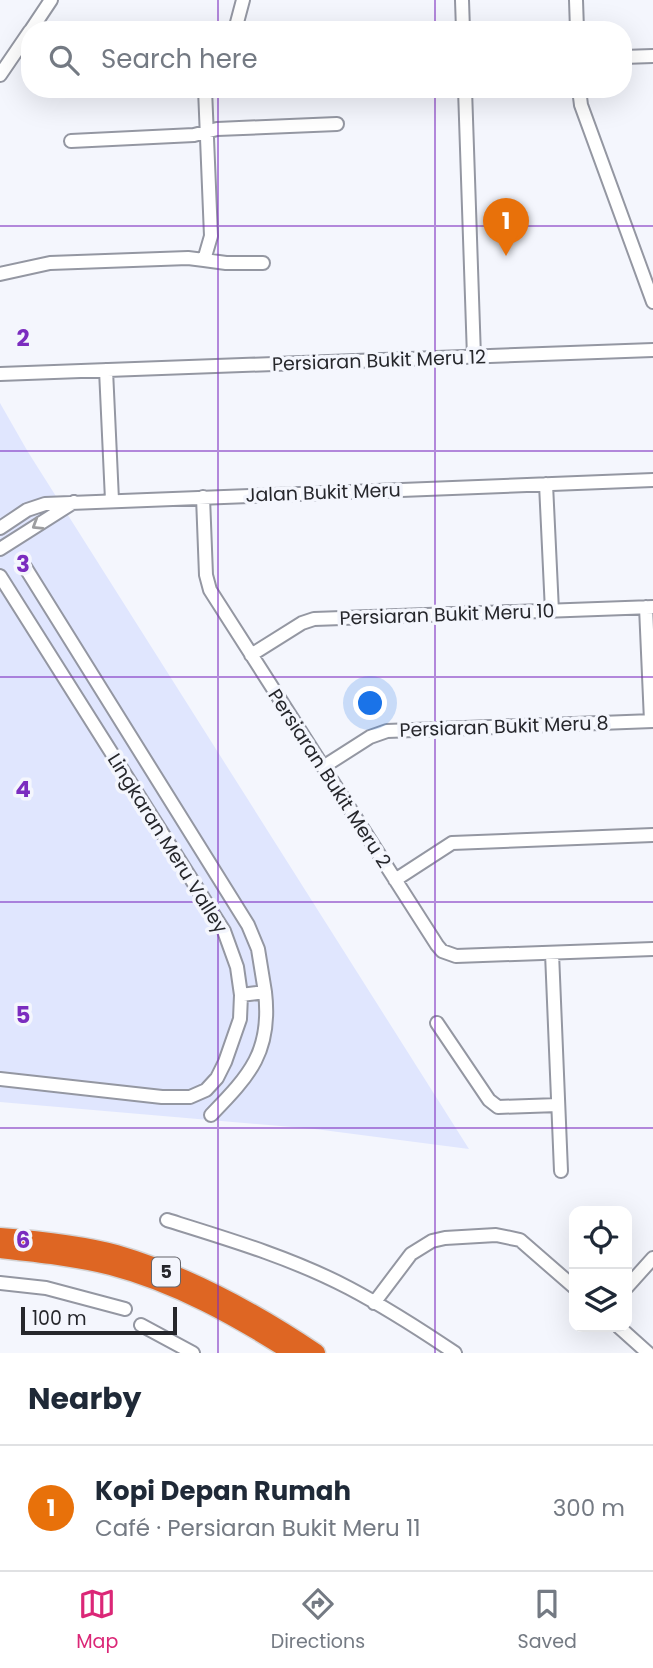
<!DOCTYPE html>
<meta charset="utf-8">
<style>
:root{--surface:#fff;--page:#f2f2f3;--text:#1f2937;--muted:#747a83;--line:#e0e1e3;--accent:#db2777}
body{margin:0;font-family:Poppins,sans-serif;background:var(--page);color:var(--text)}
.controls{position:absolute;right:21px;bottom:21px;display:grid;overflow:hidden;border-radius:14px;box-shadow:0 7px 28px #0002}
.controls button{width:63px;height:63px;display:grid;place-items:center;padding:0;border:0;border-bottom:2px solid var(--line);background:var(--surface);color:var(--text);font:35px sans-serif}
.scale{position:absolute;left:21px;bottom:18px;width:156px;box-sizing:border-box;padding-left:7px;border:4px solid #26272c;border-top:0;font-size:19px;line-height:24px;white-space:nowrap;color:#26272c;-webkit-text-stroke:5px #f4f6fd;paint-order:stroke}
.you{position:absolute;left:371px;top:704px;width:24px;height:24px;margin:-18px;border:5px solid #fff;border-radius:50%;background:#1a73e8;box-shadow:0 0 0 10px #1a73e833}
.badge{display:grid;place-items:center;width:46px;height:46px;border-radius:50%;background:var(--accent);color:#fff;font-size:23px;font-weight:700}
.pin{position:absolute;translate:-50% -58px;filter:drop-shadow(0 2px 4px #0008)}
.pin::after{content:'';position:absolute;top:37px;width:24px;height:21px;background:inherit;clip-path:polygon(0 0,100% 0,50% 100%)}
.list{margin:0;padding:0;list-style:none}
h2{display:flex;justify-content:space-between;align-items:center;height:91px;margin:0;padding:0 28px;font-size:30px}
h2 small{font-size:23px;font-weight:400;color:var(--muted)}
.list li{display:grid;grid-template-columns:46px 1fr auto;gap:21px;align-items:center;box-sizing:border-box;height:126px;padding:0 28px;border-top:2px solid var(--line)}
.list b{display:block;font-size:26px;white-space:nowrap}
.list p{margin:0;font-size:23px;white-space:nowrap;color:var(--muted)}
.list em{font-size:23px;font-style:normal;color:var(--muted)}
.icon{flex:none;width:38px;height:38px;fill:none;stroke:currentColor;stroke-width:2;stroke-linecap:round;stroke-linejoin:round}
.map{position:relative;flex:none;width:653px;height:1353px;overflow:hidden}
.search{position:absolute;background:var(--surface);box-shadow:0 7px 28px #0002;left:21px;right:21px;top:21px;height:77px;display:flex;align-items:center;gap:18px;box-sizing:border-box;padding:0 24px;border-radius:28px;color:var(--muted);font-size:26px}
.sheet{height:217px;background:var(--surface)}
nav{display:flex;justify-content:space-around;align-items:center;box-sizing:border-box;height:98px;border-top:2px solid var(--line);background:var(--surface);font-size:19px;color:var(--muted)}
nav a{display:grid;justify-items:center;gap:4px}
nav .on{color:var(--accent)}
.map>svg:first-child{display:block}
.green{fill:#e0e6fe}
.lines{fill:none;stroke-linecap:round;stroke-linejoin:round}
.minor-casing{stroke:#9497a2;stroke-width:16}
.highway-casing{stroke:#d4d4d5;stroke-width:21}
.minor{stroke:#fff;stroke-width:12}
.highway{stroke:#de6623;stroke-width:18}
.oneway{stroke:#9d9ea0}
.grid{fill:none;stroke:#7b2cbf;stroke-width:2;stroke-opacity:0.55}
.labels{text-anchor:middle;stroke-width:7;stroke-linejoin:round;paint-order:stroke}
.shield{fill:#f4f6fd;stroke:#64656b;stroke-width:2}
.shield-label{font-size:18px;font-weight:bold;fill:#26272c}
.street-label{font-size:19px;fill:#26272c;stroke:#f4f6fd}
.grid-label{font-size:23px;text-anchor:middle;font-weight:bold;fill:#7b2cbf;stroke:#f4f6fd;stroke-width:7;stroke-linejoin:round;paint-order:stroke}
</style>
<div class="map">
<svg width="653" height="1353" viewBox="0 0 653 1353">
<rect width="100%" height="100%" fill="#f4f6fd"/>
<path class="green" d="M0,403L28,452L469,1149L315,1129L0,1102Z"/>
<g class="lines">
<g class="minor-casing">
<path id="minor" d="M462,0L463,30
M576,0L577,30
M31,30L51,0
M235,30L243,0
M623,57L653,56
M0,75L30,31
M465,89L474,357
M579,89L581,105L653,302
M71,141L194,135L217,129L337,124
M204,260L226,263H263
M0,274L50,263L188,258L204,260L211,236L205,89
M106,370L112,500
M0,374L653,350
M546,484L552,611
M203,497L206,575L210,590L437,945L442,951L456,956L653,949
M0,528L27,510L45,504L653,480
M0,549L74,502
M25,567L248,925L258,949L265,992L241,995
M0,576L224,931L237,967L241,995L240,1019L225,1062L217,1078L206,1090L190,1097H162L0,1079
M646,607L651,721
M251,655L302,623L314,619L653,607
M323,767L370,737L387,731L653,721
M395,880L452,843L653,835
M552,953L561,1171
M437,1023L489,1100L498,1107L558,1105
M211,1115C250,1075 272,1051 265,992
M167,1220C228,1239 292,1258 349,1288C385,1307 421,1330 455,1353
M0,1283L46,1288L125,1309
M627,1287L653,1258
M374,1303L411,1254L432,1241L445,1238L496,1235L520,1240L574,1287
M141,1325L193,1353
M619,1327L648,1353"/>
</g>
<g class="highway-casing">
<path id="highway" d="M0,1237C38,1240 79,1244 116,1254C188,1275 255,1312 316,1353
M0,1249C37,1253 75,1257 111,1266C176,1283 237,1317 293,1353"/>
</g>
<use href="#minor" class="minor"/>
<use href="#highway" class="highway"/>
</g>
<defs><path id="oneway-chevron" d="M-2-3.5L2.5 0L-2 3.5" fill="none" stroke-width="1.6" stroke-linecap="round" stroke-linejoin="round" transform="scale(1.75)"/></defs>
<use class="oneway" href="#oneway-chevron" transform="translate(37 525) rotate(148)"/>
<path class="grid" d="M218,0V30M435,0V30M218,89V1353M435,89V1353M0,226H653M0,451H653M0,677H653M0,902H653M0,1128H653"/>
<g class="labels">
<rect class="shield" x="152" y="1257.5" width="28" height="29" rx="5"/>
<g class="shield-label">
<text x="166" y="1278">5</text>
</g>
<g class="street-label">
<text transform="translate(379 360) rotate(-2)" y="7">Persiaran Bukit Meru 12</text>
<text transform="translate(323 492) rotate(-2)" y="7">Jalan Bukit Meru</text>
<text transform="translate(447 614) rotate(-2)" y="7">Persiaran Bukit Meru 10</text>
<text transform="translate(504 726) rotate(-2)" y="7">Persiaran Bukit Meru 8</text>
<text transform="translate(330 778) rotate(57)" y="7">Persiaran Bukit Meru 2</text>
<text transform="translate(168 843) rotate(58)" y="7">Lingkaran Meru Valley</text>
</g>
</g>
<g class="grid-label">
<text x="23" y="346">2</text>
<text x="23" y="572">3</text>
<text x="23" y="797">4</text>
<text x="23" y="1023">5</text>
<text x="23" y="1248">6</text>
</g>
</svg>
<div class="controls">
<button><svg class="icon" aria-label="locate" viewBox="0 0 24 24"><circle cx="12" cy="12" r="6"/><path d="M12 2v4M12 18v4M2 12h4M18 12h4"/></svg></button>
<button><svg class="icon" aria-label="layers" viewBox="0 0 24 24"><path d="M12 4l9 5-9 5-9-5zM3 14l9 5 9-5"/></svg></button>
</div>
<div class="scale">100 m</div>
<div class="you"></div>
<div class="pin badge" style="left:506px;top:256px;background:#e8710a">1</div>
<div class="search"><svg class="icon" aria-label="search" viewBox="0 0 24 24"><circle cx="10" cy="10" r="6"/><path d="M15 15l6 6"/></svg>Search here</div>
</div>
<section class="sheet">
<h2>Nearby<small></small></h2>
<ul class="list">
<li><span class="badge" style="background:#e8710a">1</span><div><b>Kopi Depan Rumah</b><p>Café · Persiaran Bukit Meru 11</p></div><em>300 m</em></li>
</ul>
</section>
<nav>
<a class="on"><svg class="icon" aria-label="map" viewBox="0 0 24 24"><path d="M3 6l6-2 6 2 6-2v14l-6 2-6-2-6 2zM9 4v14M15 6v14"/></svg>Map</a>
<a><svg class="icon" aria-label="directions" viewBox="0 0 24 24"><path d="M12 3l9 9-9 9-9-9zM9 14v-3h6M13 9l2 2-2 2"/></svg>Directions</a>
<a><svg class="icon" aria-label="saved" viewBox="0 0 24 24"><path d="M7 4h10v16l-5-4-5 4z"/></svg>Saved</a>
</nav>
